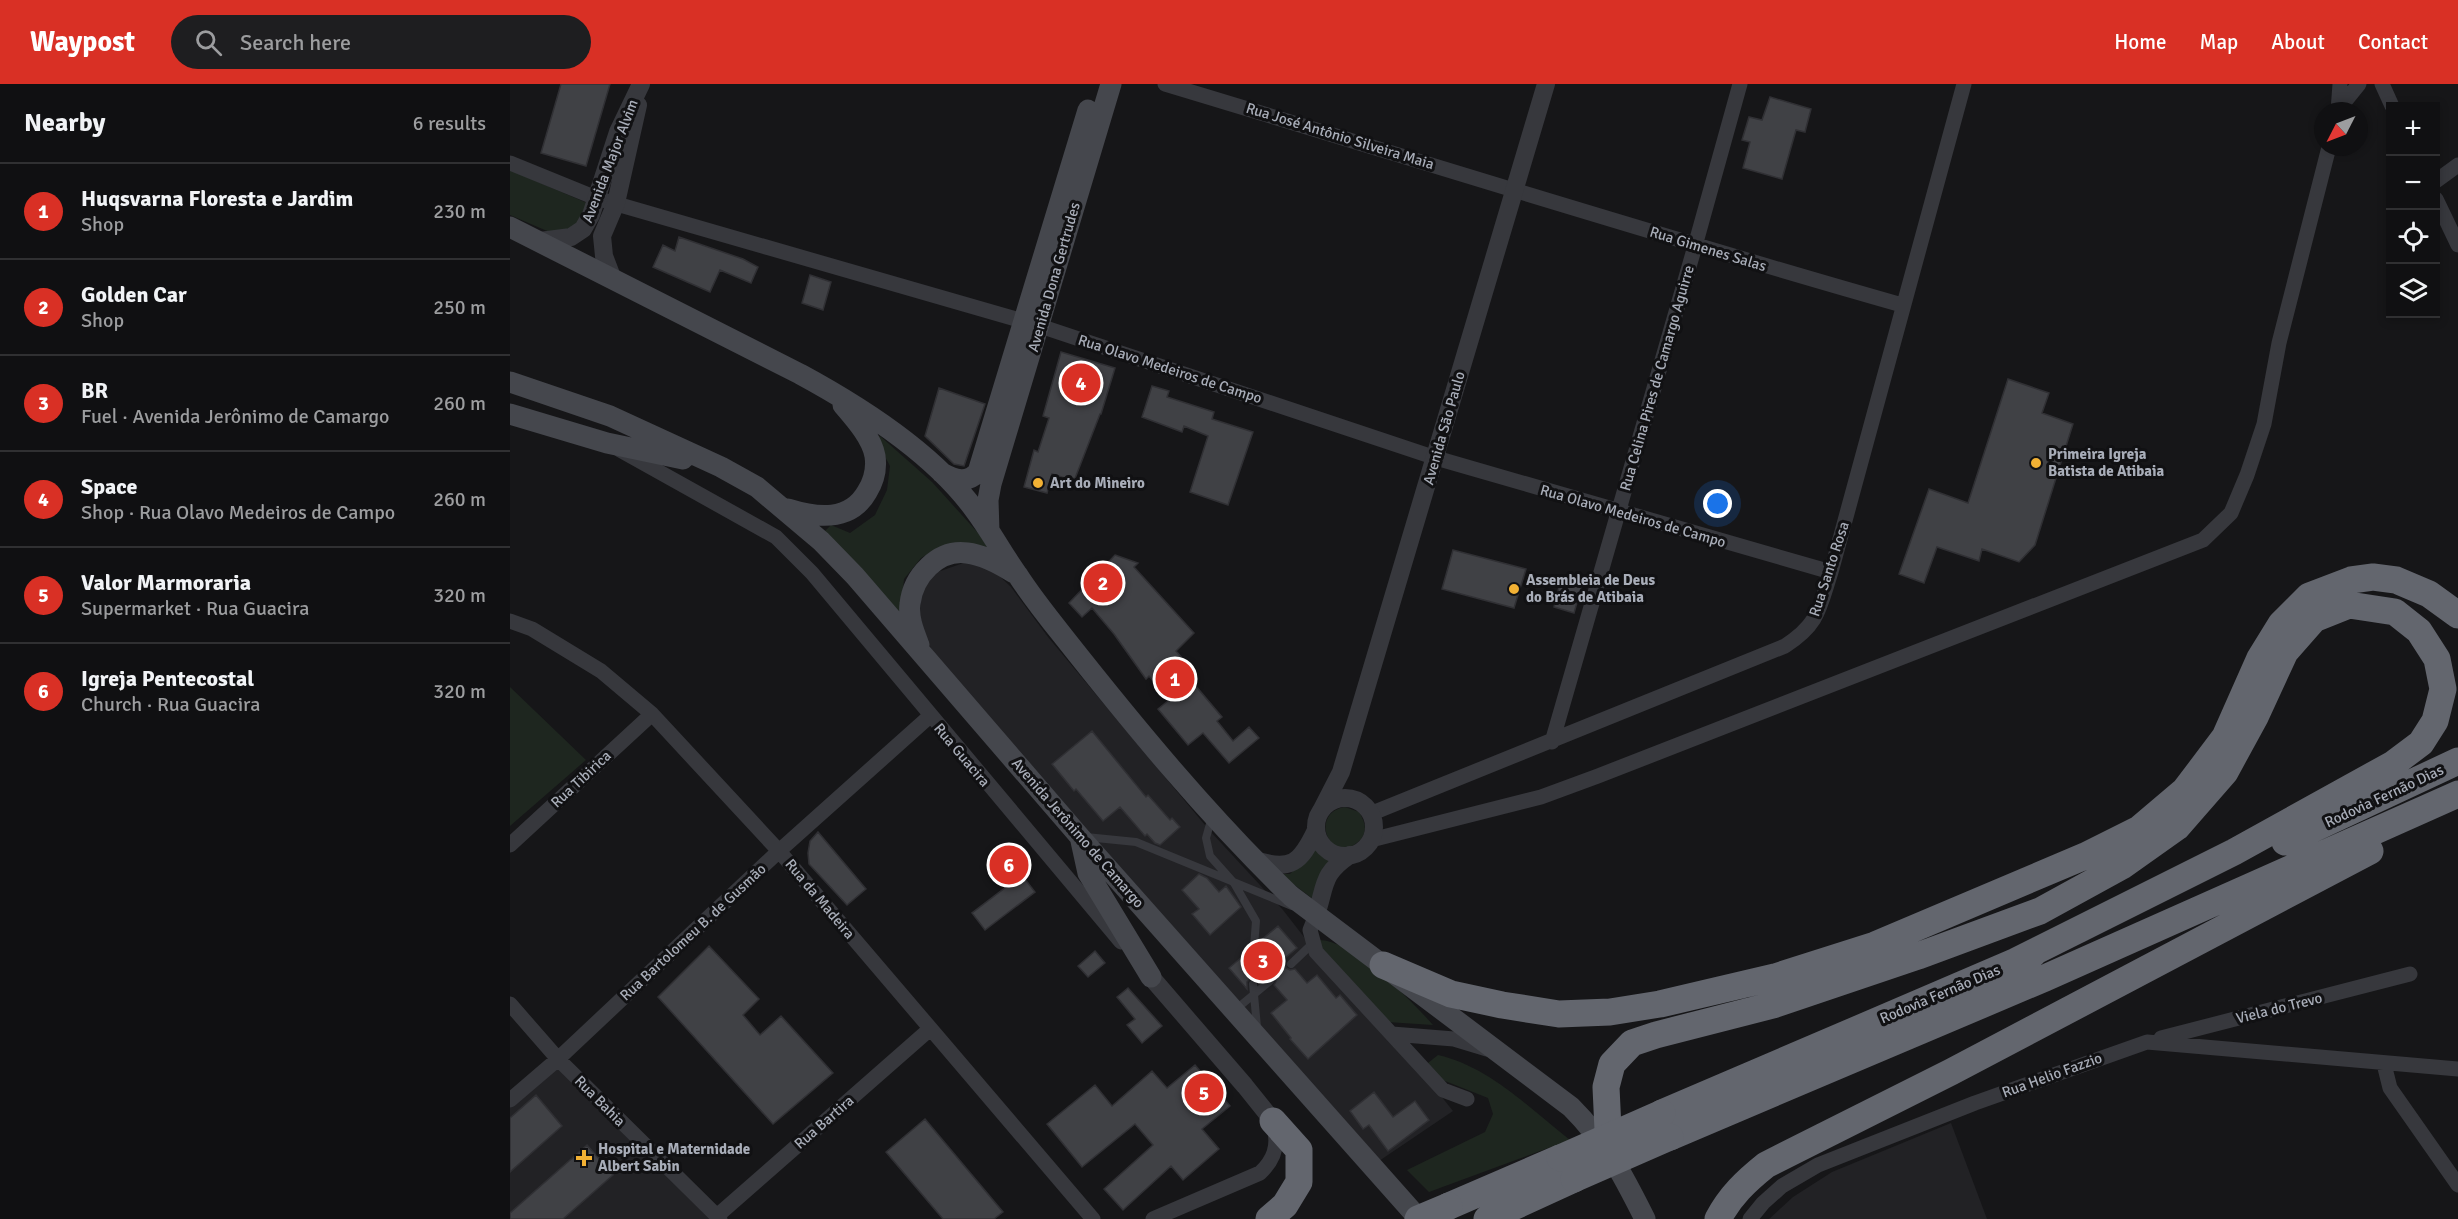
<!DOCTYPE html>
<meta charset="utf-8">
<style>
:root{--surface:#101012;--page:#1e1e20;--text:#f1f3f6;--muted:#9c9d9f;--line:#303032;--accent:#d93025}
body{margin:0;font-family:Signika,sans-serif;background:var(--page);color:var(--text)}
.controls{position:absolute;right:18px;top:18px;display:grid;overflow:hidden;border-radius:0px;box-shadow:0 3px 9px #0003}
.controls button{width:54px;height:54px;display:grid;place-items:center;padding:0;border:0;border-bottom:2px solid var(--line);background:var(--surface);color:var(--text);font:30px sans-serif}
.compass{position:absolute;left:1804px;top:18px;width:54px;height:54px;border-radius:50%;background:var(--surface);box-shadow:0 3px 9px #0003;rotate:228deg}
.you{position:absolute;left:1208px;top:420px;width:21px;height:21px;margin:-15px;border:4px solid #fff;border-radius:50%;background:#1a73e8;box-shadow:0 0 0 9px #1a73e833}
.badge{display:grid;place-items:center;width:39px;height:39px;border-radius:50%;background:var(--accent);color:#fff;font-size:20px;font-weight:700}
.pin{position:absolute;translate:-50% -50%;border:3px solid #fff;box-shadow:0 2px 6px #0006}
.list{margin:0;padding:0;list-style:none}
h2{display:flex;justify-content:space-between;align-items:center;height:78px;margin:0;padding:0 24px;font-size:26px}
h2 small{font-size:20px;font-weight:400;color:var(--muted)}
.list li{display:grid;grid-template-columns:39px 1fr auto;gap:18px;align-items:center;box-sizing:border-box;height:96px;padding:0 24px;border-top:2px solid var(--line)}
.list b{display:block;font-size:22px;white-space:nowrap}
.list p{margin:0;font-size:20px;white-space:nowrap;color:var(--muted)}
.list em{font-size:20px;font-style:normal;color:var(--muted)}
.icon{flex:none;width:33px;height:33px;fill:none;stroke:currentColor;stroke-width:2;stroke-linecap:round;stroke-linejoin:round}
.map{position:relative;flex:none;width:1948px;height:1135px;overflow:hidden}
header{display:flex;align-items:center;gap:36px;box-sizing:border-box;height:84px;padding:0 30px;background:var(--accent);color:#fff}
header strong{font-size:28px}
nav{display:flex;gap:33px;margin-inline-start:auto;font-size:21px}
.search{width:420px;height:54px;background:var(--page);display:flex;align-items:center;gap:15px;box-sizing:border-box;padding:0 21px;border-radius:33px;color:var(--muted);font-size:22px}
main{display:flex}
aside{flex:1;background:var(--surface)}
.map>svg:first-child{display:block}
.built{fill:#222225}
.green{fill:#1e261f}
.building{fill:#404145;stroke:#303034;stroke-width:1.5}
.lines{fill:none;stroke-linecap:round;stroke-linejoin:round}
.service{stroke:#37383d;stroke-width:8}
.minor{stroke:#37383d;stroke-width:15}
.tertiary{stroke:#37383d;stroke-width:18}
.secondary{stroke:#45474d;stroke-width:21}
.motorway{stroke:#63666e;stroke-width:27}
.motorway-bridge{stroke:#63666e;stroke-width:27}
.poi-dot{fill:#f2b134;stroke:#111113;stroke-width:2}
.labels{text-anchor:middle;stroke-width:6;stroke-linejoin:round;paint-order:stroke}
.street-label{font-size:15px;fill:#a8adb8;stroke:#111113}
.poi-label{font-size:15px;font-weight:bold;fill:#a8adb8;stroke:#111113;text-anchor:start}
</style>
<header>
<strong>Waypost</strong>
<div class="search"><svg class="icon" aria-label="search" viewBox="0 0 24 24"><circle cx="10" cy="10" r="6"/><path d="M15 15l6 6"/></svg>Search here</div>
<nav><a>Home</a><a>Map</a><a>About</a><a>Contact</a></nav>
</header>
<main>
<aside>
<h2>Nearby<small>6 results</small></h2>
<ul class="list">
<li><span class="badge">1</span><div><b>Huqsvarna Floresta e Jardim</b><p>Shop</p></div><em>230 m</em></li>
<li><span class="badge">2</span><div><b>Golden Car</b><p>Shop</p></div><em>250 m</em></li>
<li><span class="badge">3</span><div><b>BR</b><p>Fuel · Avenida Jerônimo de Camargo</p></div><em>260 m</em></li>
<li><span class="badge">4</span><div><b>Space</b><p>Shop · Rua Olavo Medeiros de Campo</p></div><em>260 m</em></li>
<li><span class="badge">5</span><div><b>Valor Marmoraria</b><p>Supermarket · Rua Guacira</p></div><em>320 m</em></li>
<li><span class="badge">6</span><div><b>Igreja Pentecostal</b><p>Church · Rua Guacira</p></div><em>320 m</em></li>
</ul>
</aside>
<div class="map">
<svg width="1948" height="1135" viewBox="0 0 1948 1135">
<rect width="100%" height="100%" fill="#161618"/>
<path class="built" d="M459,477L482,485L501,503L538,553L700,747L773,826L794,853L801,870L927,1007L943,1027L869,1077L575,745L423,568L409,542L412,502L422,490Z
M48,975L210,1135H0V1016Z
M1441,1039L1477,1135H1259L1283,1113L1322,1088Z"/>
<path class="green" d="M0,86L77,119L70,140L44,150L0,131Z
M370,352L422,398L479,461L478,468L446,460L430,463L411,474L394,495L390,534L314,448L321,441L340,449L365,431L377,406L380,382L365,354Z
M0,603L76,676L0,742Z
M835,723L849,728C862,748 852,760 832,766C810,757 809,727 835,723Z
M808,758L819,770L828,773L807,818L770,790H780L784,786Z
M808,856C842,855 901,916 923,941L877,938L812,868Z
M928,971C980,983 1019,1024 1060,1056L919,1108L897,1086L975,1048L983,1030L978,1014L925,993L918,979Z"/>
<path class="building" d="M51,0H100L76,82L31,69Z
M1260,13L1301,25L1295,48L1286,46L1272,95L1233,84L1240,58L1232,56L1239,33L1252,36Z
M169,153L233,175L248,183L241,199L210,186L200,208L143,183L153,161L165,167Z
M300,191L321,198L313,226L292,219Z
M551,268L605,284L591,330H590L564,397L542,390L537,409L514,403L524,366L528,368L539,334L533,332Z
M1498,295L1539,309L1532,329L1563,340L1525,461L1509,478L1472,465L1469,477L1427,463L1414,499L1389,490L1419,405L1458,419Z
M642,302L659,307L657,313L704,328L702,335L743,348L718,421L680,408L698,352L674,342L672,348L632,333Z
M429,304L475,320L454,382L444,380L415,352Z
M943,466L1016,485L1004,524L932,505Z
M605,471L628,479L624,483L684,549L666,567L685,589L679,594L712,633L707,637L723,657L739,643L749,654L719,679L693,649L678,661L648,625L659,616L639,592L636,595L604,550L582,524L572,533L559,519Z
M1051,495L1072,501L1064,529L1044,523Z
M582,647L636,713L638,711L660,736L662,734L670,743L650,761L645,759L637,750L635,752L610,723L593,737L566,705L564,707L542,680Z
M308,748L356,805L337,821L299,780L298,769L300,757Z
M504,764L516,779L508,786L525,808L475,846L462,829L496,803L481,783Z
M689,790L697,794L709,808L716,802L731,823L700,851L682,830L689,825L672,806Z
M768,842L787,864L775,874L776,884L780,886L785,885L797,899L807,891L826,914L830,911L847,931L798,975L780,955L781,954L761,929L777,916L764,901L766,897L764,893L754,891L748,896L740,895L737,898V905L719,884L739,867L747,868L750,857Z
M199,862L249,915L233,931L250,951L271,932L323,989L263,1040L148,913Z
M585,867L595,879L578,893L568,882Z
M618,904L652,942L632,959L617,941L625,935L607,913Z
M685,981L720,1022L692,1045L709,1065L673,1096L661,1082L613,1126L594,1105L643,1061L625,1040L572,1083L537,1040L585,1001L602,1022L642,987L657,1004Z
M864,1008L883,1033L905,1017L919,1036L878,1067L859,1041L853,1045L840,1027Z
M26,1011L52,1042L0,1088V1034Z
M415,1035L493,1128L484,1135H433L376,1068Z
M77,1061L103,1091L53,1135H0V1129Z"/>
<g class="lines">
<path class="service" d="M701,736L696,754L700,772L724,799L746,837L744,863
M576,753L626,758L782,822
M781,880L802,860
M743,900L747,943
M725,926L760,897"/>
<path class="minor" d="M655,0C901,74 1145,151 1392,221
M1872,0L1882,22
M1828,26L1849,0
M1828,27L1830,0
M0,79L86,114L530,242L926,374L1321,488
M1926,97L1948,81
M1926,115L1948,161
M110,366L266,453L302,489L611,858
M0,537L22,545L91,587L142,630L269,767L583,1135
M1042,658L1185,162L1230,0
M860,730L1275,562C1309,540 1309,525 1321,488L1454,0
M861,756L1031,713L1088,692L1693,456L1721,429L1737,391L1754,340L1769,259L1819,63
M0,761L142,630
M806,831L800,846L806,868L933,1006L957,1015
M0,920L48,975L210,1135
M882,950L944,955L977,965
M1651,954L1900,890
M1874,980L1880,1004L1948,1101
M0,1016L48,975L269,767L420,632
M207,1132L420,945
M643,1135L750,1089C764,1076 769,1062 764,1043
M1240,1135L1253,1119L1272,1102L1308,1081L1465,1019L1637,958L1948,985"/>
<path class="tertiary" d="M30,157L61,153L73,145L81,131L108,48L131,0
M102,193L94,172L92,152L106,119L128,21
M806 743a29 29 0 1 1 58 0a29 29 0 1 1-58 0Z
M811,727L831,688L1036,0
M744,776C781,787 790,780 806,746
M806,831C816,802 811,790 840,771
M641,893L735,1002L763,1037"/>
<path class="secondary" d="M0,143L290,290C351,323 423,369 464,425C480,446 492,469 507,490C521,512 537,532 553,552C624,642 698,732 781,812L1061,1023C1096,1058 1113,1091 1135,1135
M0,298L100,332L211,383L247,403L311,457L345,492L570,753L909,1135
M0,330L97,359L173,375
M432,389C445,396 457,400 468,388L578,26
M278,425C307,434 340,438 357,408C364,397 367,386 365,372C362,354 345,335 333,321
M479,447L478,416L481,400L601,0
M409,561C404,548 398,534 400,520C403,492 428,465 457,469C474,471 490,480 504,489
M571,757L578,789L641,893"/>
<path class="motorway" d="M1775,758L1948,677
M873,881L941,910L992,921L1049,930L1100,928L1150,920L1265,893L1365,861L1575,772L1629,745L1675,706L1715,653L1750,574L1771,540L1799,512L1841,496L1863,493L1886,496L1919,510L1948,531
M1152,1029L1523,870
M1160,1053L1535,894L1948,710
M1099,1067L1096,1003L1102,980L1122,959L1146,951L1263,921L1408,872L1530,827L1612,782L1667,743L1715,688L1745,633L1775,568L1804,535L1839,521L1885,528L1909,547L1927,575L1933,605L1925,637L1911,659L1883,680L1724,768L1506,877
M939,1122L1050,1074
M759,1135L775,1121L789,1098V1066L763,1037
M977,1135L1064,1095
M1208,1135C1220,1112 1236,1097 1256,1081L1441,988L1860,767"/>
<path class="motorway-bridge" d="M1050,1074L1152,1029
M1064,1095L1160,1053
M908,1135L939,1122"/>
</g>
<g class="poi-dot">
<circle cx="1526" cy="379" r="6"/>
<circle cx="528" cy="399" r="6"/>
<circle cx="1004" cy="505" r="6"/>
<path d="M71 1065h6v6h6v6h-6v6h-6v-6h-6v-6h6z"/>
</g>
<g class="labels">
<g class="street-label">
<text transform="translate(830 52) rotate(17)" y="5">Rua José Antônio Silveira Maia</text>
<text transform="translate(100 77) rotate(-69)" y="5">Avenida Major Alvim</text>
<text transform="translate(1198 165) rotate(17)" y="5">Rua Gimenes Salas</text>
<text transform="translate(544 193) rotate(-74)" y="5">Avenida Dona Gertrudes</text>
<text transform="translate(660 285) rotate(18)" y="5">Rua Olavo Medeiros de Campo</text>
<text transform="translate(1147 294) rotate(-74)" y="5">Rua Celina Pires de Camargo Aguirre</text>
<text transform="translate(934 344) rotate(-74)" y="5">Avenida São Paulo</text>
<text transform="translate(1123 432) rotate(16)" y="5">Rua Olavo Medeiros de Campo</text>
<text transform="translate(1319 485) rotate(-72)" y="5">Rua Santo Rosa</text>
<text transform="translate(452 671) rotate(50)" y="5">Rua Guacira</text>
<text transform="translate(71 695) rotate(-43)" y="5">Rua Tibirica</text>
<text transform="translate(1874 712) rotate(-25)" y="5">Rodovia Fernão Dias</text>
<text transform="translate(568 749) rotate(49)" y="5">Avenida Jerônimo de Camargo</text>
<text transform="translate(310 815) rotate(50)" y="5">Rua da Madeira</text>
<text transform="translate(183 848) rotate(-43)" y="5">Rua Bartolomeu B. de Gusmão</text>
<text transform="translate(1430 910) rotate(-23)" y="5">Rodovia Fernão Dias</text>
<text transform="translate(1769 924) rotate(-14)" y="5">Viela do Trevo</text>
<text transform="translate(1542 991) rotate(-20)" y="5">Rua Helio Fazzio</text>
<text transform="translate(90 1017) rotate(45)" y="5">Rua Bahia</text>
<text transform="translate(314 1038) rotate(-41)" y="5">Rua Bartira</text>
</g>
<g class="poi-label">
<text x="1538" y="375">Primeira Igreja<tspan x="1538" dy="17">Batista de Atibaia</tspan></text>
<text x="540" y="404">Art do Mineiro</text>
<text x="1016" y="501">Assembleia de Deus<tspan x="1016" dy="17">do Brás de Atibaia</tspan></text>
<text x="88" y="1070">Hospital e Maternidade<tspan x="88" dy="17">Albert Sabin</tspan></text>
</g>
</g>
</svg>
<div class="controls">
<button>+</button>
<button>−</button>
<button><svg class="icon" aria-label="locate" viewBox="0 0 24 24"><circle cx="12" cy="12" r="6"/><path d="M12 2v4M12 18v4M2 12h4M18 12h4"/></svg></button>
<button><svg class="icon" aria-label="layers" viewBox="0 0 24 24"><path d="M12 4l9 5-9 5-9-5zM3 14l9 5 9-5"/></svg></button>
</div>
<svg class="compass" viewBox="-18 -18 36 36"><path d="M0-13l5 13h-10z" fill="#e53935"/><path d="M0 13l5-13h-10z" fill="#9c9d9f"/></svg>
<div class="you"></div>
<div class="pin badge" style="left:665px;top:595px">1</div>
<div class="pin badge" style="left:593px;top:499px">2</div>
<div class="pin badge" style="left:753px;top:877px">3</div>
<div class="pin badge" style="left:571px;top:299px">4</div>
<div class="pin badge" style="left:694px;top:1009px">5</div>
<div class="pin badge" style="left:499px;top:781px">6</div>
</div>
</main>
